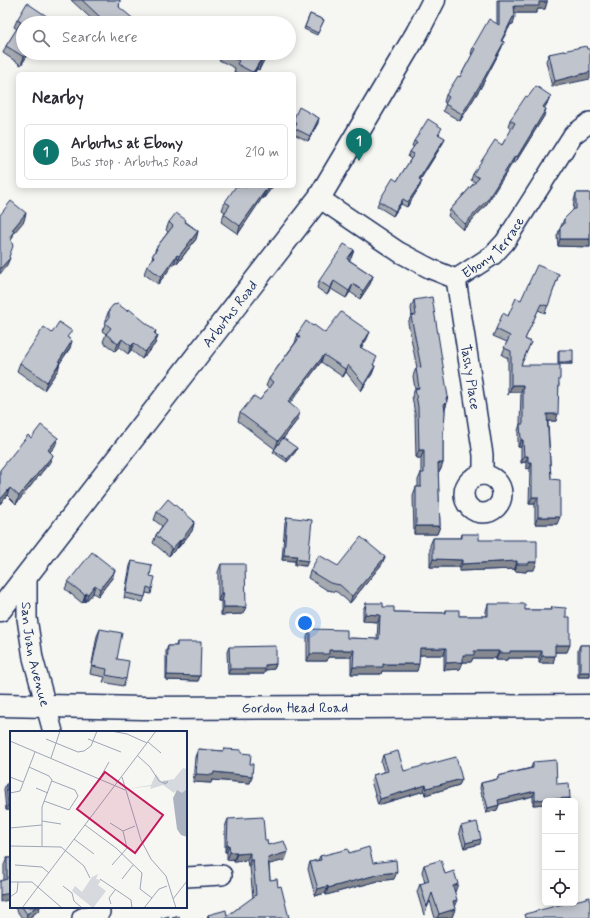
<!DOCTYPE html>
<meta charset="utf-8">
<style>
:root{--surface:#fff;--page:#f7f7f7;--text:#2b2b33;--muted:#7c7c81;--line:#e1e1e2;--accent:#0f766e}
body{margin:0;font-family:Mynerve,sans-serif;background:var(--page);color:var(--text)}
.controls{position:absolute;right:12px;bottom:12px;display:grid;overflow:hidden;border-radius:6px;box-shadow:0 2px 10px #0003}
.controls button{width:36px;height:36px;display:grid;place-items:center;padding:0;border:0;border-bottom:1px solid var(--line);background:var(--surface);color:var(--text);font:20px sans-serif}
.you{position:absolute;left:305px;top:623px;width:14px;height:14px;margin:-10px;border:3px solid #fff;border-radius:50%;background:#1a73e8;box-shadow:0 0 0 6px #1a73e833}
.badge{display:grid;place-items:center;width:26px;height:26px;border-radius:50%;background:var(--accent);color:#fff;font-size:13px;font-weight:700}
.pin{position:absolute;translate:-50% -33px;filter:drop-shadow(0 1px 2px #0008)}
.pin::after{content:'';position:absolute;top:21px;width:14px;height:12px;background:inherit;clip-path:polygon(0 0,100% 0,50% 100%)}
.list{margin:0;padding:0;list-style:none}
h2{display:flex;justify-content:space-between;align-items:center;height:52px;margin:0;padding:0 16px;font-size:17px}
h2 small{font-size:13px;font-weight:400;color:var(--muted)}
.list li{display:grid;grid-template-columns:26px 1fr auto;gap:12px;align-items:center;box-sizing:border-box;height:56px;margin:0 8px 8px;padding:0 8px;border:1px solid var(--line);border-radius:6px}
.list b{display:block;font-size:15px;white-space:nowrap}
.list p{margin:0;font-size:13px;white-space:nowrap;color:var(--muted)}
.list em{font-size:13px;font-style:normal;color:var(--muted)}
.icon{flex:none;width:22px;height:22px;fill:none;stroke:currentColor;stroke-width:2;stroke-linecap:round;stroke-linejoin:round}
.map{position:relative;flex:none;width:590px;height:918px;overflow:hidden}
.search{position:absolute;background:var(--surface);box-shadow:0 2px 10px #0003;left:16px;top:16px;width:280px;height:44px;display:flex;align-items:center;gap:10px;box-sizing:border-box;padding:0 14px;border-radius:22px;color:var(--muted);font-size:15px}
.panel{position:absolute;background:var(--surface);box-shadow:0 2px 10px #0003;left:16px;top:72px;width:280px;height:116px;border-radius:6px}
.map>svg:first-child{display:block}
.lines{fill:none;stroke-linecap:round;stroke-linejoin:round}
.minor-casing{stroke:#1b2f5e;stroke-width:22}
.major-casing{stroke:#1b2f5e;stroke-width:25}
.minor{stroke:#f6f6f2;stroke-width:19}
.major{stroke:#f6f6f2;stroke-width:22}
.wall{fill:#a5a9b0;stroke:#1b2f5e}
.shaded-wall{fill:#868990;stroke:#1b2f5e}
.building{fill:#c0c4cd;stroke:#1b2f5e}
.labels{text-anchor:middle;stroke-width:3;stroke-linejoin:round;paint-order:stroke}
.street-label{font-size:14px;fill:#1b2f5e;stroke:#f6f6f2}
.inset-road{fill:none;stroke:#9ea6b7;stroke-width:1}
.view{fill:#c2185b;fill-opacity:0.15;stroke:#c2185b;stroke-width:2}
.inset-edge{fill:none;stroke:#1b2f5e;stroke-width:2}
</style>
<div class="map">
<svg width="590" height="918" viewBox="0 0 590 918">
<rect width="100%" height="100%" fill="#f6f6f2"/>
<filter id="ink" filterUnits="userSpaceOnUse"><feTurbulence type="fractalNoise" baseFrequency=".025" numOctaves="2"/><feDisplacementMap in="SourceGraphic" scale="8" xChannelSelector="R" yChannelSelector="G"/><feConvolveMatrix kernelMatrix="1 2 1 2 8 2 1 2 1" color-interpolation-filters="sRGB"/></filter>
<g filter="url(#ink)">
<g class="lines">
<g class="minor-casing">
<g id="minor">
<path id="s1" d="M319,198L399,252L431,269L456,279L493,255L505,242L573,135L590,122"/>
<path id="s2" d="M456,279L483,455V475"/>
<circle cx="483" cy="494" r="19"/>
<path id="s3" d="M27,574V618L33,658L53,732"/>
<path d="M186,877L222,875"/>
<path d="M82,918L100,912"/>
</g>
</g>
<g class="major-casing">
<g id="major">
<path id="s4" d="M0,610L319,198L417,33L434,0"/>
<path id="s5" d="M0,705L143,708L590,706"/>
</g>
</g>
<use href="#minor" class="minor"/>
<use href="#major" class="major"/>
</g>
<path class="wall" d="M71,0H120L119,7L135,23H96Z
M497,0H547V2L545,9H538L536,13H515L513,24H511L501,41L504,42L501,49L481,87L460,121L443,111L446,103L444,102L446,95L460,77L472,55L471,54L473,47L497,23Z
M310,14L324,20L317,35L304,29Z
M17,20L23,23L29,53L21,65L3,53L6,46L17,29L14,27Z
M587,49L552,87L546,61L549,54Z
M222,53H267L259,70L257,69L254,74H238L234,72L235,68L219,60Z
M528,97L548,102L544,108V116L515,163L513,162L486,205L463,230L448,216L450,210L475,182L471,180L473,174L502,145L512,129L508,126L510,120Z
M294,118L318,123L308,141L294,134Z
M440,133L439,134L443,143L420,180V186L407,207L401,204L393,216L377,206L379,201L397,181L411,159L408,157L410,152L414,147L412,146L414,141Z
M273,186L263,199L262,198L238,234L221,222L224,214L225,212L222,210L225,202Z
M576,193H590V247L558,246L557,236L564,219L573,210L574,201Z
M169,222H186L198,231L196,239L177,264L175,262L158,284L144,274L147,266L150,263L156,248L168,232L166,230Z
M354,250L351,258L349,260L373,276L370,284L360,299L350,292L346,298L331,289L327,295L317,288L319,281Z
M559,274L545,313L538,310L525,339L531,342L521,365L559,383L556,421H548L551,479L557,524H535V504H529L530,468L526,469V462L521,463V447H518V431L520,424L521,392H509L508,395V358L502,355L507,342L493,336L496,329L521,300Z
M414,300L447,402L445,410L443,433V463L440,471H438L440,526L437,534H414L413,495L416,487H418V480L421,473V458H416L415,414L412,396L415,389L413,376L416,368H417L408,323L411,316H412L411,308Z
M109,310L127,311L156,331L155,334L158,336L155,344L142,359L131,350L128,354L119,347L115,351L103,342L106,334L102,331L106,322V318Z
M298,333H325L367,339L361,348L374,365V366H375L372,374L361,391L346,372L343,377L321,362L289,404L298,419L282,440L296,451L287,462L273,452L275,449L238,421L240,413L260,400L269,388L266,386L269,379L295,343Z
M69,338L70,348L60,362L58,370L44,390L17,371L20,363Z
M559,350L572,364H558V352Z
M31,438L55,446L50,452V462L16,504L7,495L0,504V470Z
M157,512L193,522L194,523L192,531L178,548H177L169,556L153,543L156,535L162,526L154,520Z
M287,517L306,566L295,565V561L282,560L285,522Z
M462,534L479,540L534,570H527L526,572L515,571V569L459,571V567H430V545L433,538H461Z
M132,561L150,576L152,589L151,594L146,593L143,602L124,598L130,566Z
M221,564L243,614L221,615V601H218V572Z
M382,564L350,603L337,592L327,590L308,578L310,571L338,566Z
M112,578L98,596L93,593L85,602L84,601L82,603L65,589L68,582Z
M366,603L383,607L394,612L445,613L446,610L459,616H486V611L488,604L525,610H551L552,607L566,617L567,652H555L553,663H539V658H508L507,660H496V658H473L471,662H463L460,669L444,670V655H420L417,671H382L381,674H351V657H328L327,661H307V636L310,629L347,638L377,639L378,622L363,621V610Z
M100,629L126,679L123,686L103,682L105,677L90,674L97,636Z
M177,642L200,676L198,681L166,680V651L168,646H176Z
M580,645H590V677H578V650Z
M229,647L276,664L274,669L265,670L264,674H228L227,652Z
M198,749L223,751L224,749L241,753L250,764L252,776L250,783L212,780L211,783L193,782L195,757Z
M383,755L404,771L462,779L459,785L425,795L424,791L378,805L371,781L373,775L384,772L381,762Z
M533,762L557,784L570,798L569,801H545V804L533,805V796L499,804V805L497,810L486,813L480,788L481,783L497,779L498,776L531,768Z
M6,784L11,810H6L4,789Z
M228,819L265,840L268,845L285,860L269,864L270,880L278,887L289,918H207L208,915L227,916L253,898L250,867H248L247,860L234,861V859L227,860V852H225V827Z
M461,826L480,844L464,848L459,832Z
M349,853L373,863L394,879L378,881L326,895L325,893L315,896L308,869L310,862L318,860L320,856Z
M7,858H11V904L8,900L4,880V865Z
M424,865L445,874L455,892H454V906L455,909L452,917L447,918H435L430,901L424,915L417,892L420,884L425,883L422,872Z
M14,907H40L39,910L29,918H22Z"/>
<path class="shaded-wall" d="M539,2H547L545,9H538L536,13H512L514,6Z
M513,17H515L513,24H511L498,48L501,41Z
M504,42L501,49L481,87L460,121L462,114Z
M27,53H29L21,65L24,57Z
M266,53H267L266,57L259,70L261,62Z
M260,61L257,69L254,74H253Z
M590,72V79L552,87L555,81Z
M551,96L548,102L541,114L543,107Z
M546,109L544,116L515,163L517,157Z
M319,118L318,123L308,141L310,136Z
M445,138L443,143L417,185L419,179Z
M515,156L513,162L486,205L463,230L465,224Z
M422,181L420,186L407,207L408,202Z
M270,186H273L263,199L266,192Z
M265,191L262,198L238,234L240,226Z
M403,199L401,204L393,216L395,211Z
M26,213L24,221L14,233L12,239L7,244L12,230Z
M198,231L196,239L177,264L179,256Z
M560,239H590V247L558,246Z
M354,250L351,258L345,267L347,259Z
M177,255L175,262L158,284L161,277Z
M10,258L7,265L0,274V269Z
M373,276L370,284L360,299L363,291Z
M334,281L331,289L327,295L330,288Z
M353,284L350,292L346,298L349,291Z
M370,332L367,339L357,354L360,347Z
M158,336L155,344L142,359L145,352Z
M122,339L119,347L115,351L118,344Z
M72,341L70,348L56,369L59,361Z
M134,343L131,350L128,354L131,346Z
M324,355L321,362L285,410L288,402Z
M60,362L58,370L44,390L47,382Z
M559,362H573L572,364H558Z
M348,365L346,372L343,377L345,369Z
M375,366L372,374L361,391L364,384Z
M512,385H523L521,392H509L508,395Z
M448,397L446,403H447L444,411H441L446,398Z
M300,412L298,419L275,449L278,441Z
M547,414H558L556,421H545Z
M58,438L55,446L45,458L48,450Z
M521,440H523L521,447H518Z
M297,448L296,451L287,462V459Z
M419,450H424L421,458H416Z
M53,455L50,462L16,504L19,496Z
M524,456H528L526,462L521,463Z
M528,462H532L530,468L526,469Z
M438,463H443L440,471H435Z
M10,488L7,495L0,504V500Z
M532,497H538L535,504H529Z
M538,517H560L557,524H535Z
M194,521L191,527L194,523L192,531L178,548L181,541Z
M416,526H440L437,534H414Z
M180,540L177,548L169,556L172,549Z
M284,555L297,556L295,561L282,560Z
M385,557L382,564L350,603L352,596Z
M296,559L308,561L306,566L295,565Z
M433,559L462,560L459,567H430Z
M517,561L515,569L459,571L462,564Z
M529,562H537L534,570H527L526,572L515,571L517,564Z
M115,570L112,578L98,596L100,589Z
M95,585L93,593L85,602L88,594Z
M86,593L84,601L82,603L85,595Z
M221,593H223L221,601H218Z
M224,607H246L243,614L221,615Z
M365,614L380,615L378,622L363,621Z
M555,645H570L567,652H553Z
M420,648H446L444,655H417Z
M329,650H354L351,657H328L327,661H307L310,654Z
M474,651H499L496,658H473L471,662H460L463,655Z
M510,651H542L539,658H508L507,660H496L499,653Z
M542,656H555L553,663H539Z
M463,662L460,669L444,670L446,663Z
M276,664L274,669L265,670L264,674H228L230,669L265,665Z
M383,664H419L417,671H382L381,674H351L353,667Z
M580,672H590V677H578Z
M167,675L200,676L198,681L166,680Z
M214,772L252,776L250,783L212,780L211,783L193,782L196,774Z
M462,779L459,785L425,795L427,788Z
M426,785L424,791L378,805L380,799Z
M535,791L533,796L496,805L498,800Z
M570,798L569,801H545V804L533,805L535,800Z
M8,805H11V810H6Z
M499,805L497,810L486,813L488,808Z
M481,839L480,844L464,848L466,843Z
M227,845H229L227,852H225Z
M230,852H237L234,859L227,860Z
M288,852L285,860L266,865L268,858Z
M250,853L247,860L234,861L237,854Z
M250,860H253L250,867H248Z
M397,872L394,879L378,881L326,895L328,888L380,874Z
M458,884L455,892L450,894L453,886Z
M328,886L325,893L315,896L318,889Z
M11,892L8,900L0,902V895Z
M457,900L454,907L453,901Z
M36,907H40L39,910L29,918H26L27,914Z
M455,909L452,917L447,918H437L439,914Z"/>
<path class="building" d="M82,0H120L119,7L136,21L133,23H110L100,17Z
M499,0H547V2H539V6H514L515,17H513L501,41L504,42L483,80L462,114L445,104L449,97L446,95L458,76L460,77L475,49L473,47L489,19L499,25Z
M27,3L57,23H23V53H27L24,57L6,46L21,22L17,20Z
M310,14L324,20L318,33L305,27Z
M241,17L252,23H238Z
M586,46L587,49H590V72L555,81L549,54Z
M223,53H266L261,62L260,61L254,71H253L252,72L237,64L239,61Z
M536,86L551,96L543,107L546,109L517,157L515,156L488,199L465,224L450,210L479,178L473,174L495,140L502,145L515,123L510,120L526,96L528,97Z
M299,107L319,118L310,136L294,128L297,124L294,122V118Z
M428,119L442,128L438,134L445,138L419,179L422,181L408,202L403,199L395,211L379,201L393,178L397,181L414,154L410,152L417,142L414,141Z
M236,186H270L266,192L265,191L240,226L224,214L230,205L225,202Z
M576,193H590V239H560V228L564,224V219L574,209H576Z
M11,201L26,213L12,230L14,231L10,237L13,246L9,257L10,258L0,269V215Z
M176,213L186,220L185,222L198,231L179,256L177,255L161,277L147,266L154,257L152,256L157,249L156,248L173,226L169,222Z
M344,244L354,250L347,259L373,276L363,291L353,284L349,291L334,281L330,288L319,281Z
M537,265L559,274L548,306L541,304L525,339L531,342L521,365H560V379H559L558,414H547L551,479L560,480V517H538V497H532V462H528V456H524L523,440H521L520,424H523V385H512L511,388V351L504,348L510,336L496,329L503,313L508,316L516,298L521,300Z
M432,297L448,397L446,398L447,403L444,404L445,412L444,430H443V463H438L440,526H416V487H421V473H424V450H419L418,407L415,389L419,388L416,368L421,367L411,316L416,315L414,300Z
M118,304L127,311L129,309L156,331L154,333L158,336L145,352L134,343L131,346L122,339L118,344L106,334L111,328L105,323L109,318V310L113,305Z
M341,312L370,332L360,347L377,357L373,365L375,366L364,384L348,365L345,369L324,355L288,402L300,412L278,441L240,413L254,396L260,400L273,382L269,379L300,337L297,336L298,333L306,321L313,326L314,325L325,333Z
M59,322L72,331L67,337L72,341L59,361L60,362L47,382L20,363L44,327L52,333Z
M559,350H573V362H559Z
M41,425L58,438L48,450L53,455L19,496L10,488L0,500V470L28,435L31,438Z
M283,438L297,448L287,459L274,450Z
M168,499L194,521L193,522L194,523L181,541L180,540L172,549L156,535L167,520L157,512Z
M287,517L312,520L308,561L296,559L297,556L284,555Z
M462,534H479V540H537V562H529V564H517V561L462,564V560L433,559V538H462Z
M361,537L385,557L352,596L340,585L330,583L310,571L319,555L338,566Z
M92,552L115,570L100,589L95,585L88,594L86,593L85,595L68,582Z
M132,561L152,565L150,576L155,577L152,589L147,587L145,597L126,593Z
M221,564H245L246,607H224L223,593H221Z
M366,603H383V607H394V612L446,613V610H459V616H488V604H525V610H552V607L566,608V617H570V645H555V656H542V651H510V653H499V651H474V655H463V662L446,663V648H420L419,664H383V667H353L354,650H329V654H310V629L347,630V638L379,639L380,615L365,614Z
M100,629L122,633L117,659L129,661L126,679L106,675L107,669L92,666Z
M177,642H201L200,676L167,675L168,646H177Z
M580,645H590V672H580Z
M276,646V664L265,665V669H230L229,647Z
M198,749L223,751L224,749L241,750V753L251,754L250,764H253L252,776L214,772L213,775L196,774Z
M398,751L404,771L456,757L462,779L427,788L426,785L380,799L373,775L388,771L383,755Z
M556,760L557,784L569,783L570,798L535,800V791L498,800L499,805L488,808L481,783L498,779V776L533,768V762Z
M11,783V805H8L6,784Z
M263,817L265,840H267L268,845L284,841L288,852L268,858L270,880L277,879L278,887L281,886L289,918H209L208,915L226,910L227,916L256,895L253,860H250V853L237,854V852H230L229,845H227L228,819Z
M477,822L481,839L466,843L461,826Z
M369,847L373,863L396,860L397,872L380,874L328,888V886L318,889L310,862L321,860L320,856L348,849L349,853Z
M7,858H11V893L0,895V881L7,879Z
M441,860L445,874L454,871L458,884L453,886L457,900L453,901L455,909L439,914L432,893L427,907L420,884L429,881L424,865Z
M590,897V918H526L525,914L567,903H575V901Z
M22,907H36L27,914Z
M169,916V918H161Z
M179,916L180,918H172Z"/>
</g>
<g class="labels">
<g class="street-label">
<text dy="5" stroke="none"><textPath href="#s1" startOffset="209">Ebony Terrace</textPath></text>
<text dy="5" stroke="none"><textPath href="#s4" startOffset="375">Arbutus Road</textPath></text>
<text dy="5" stroke="none"><textPath href="#s2" startOffset="99">Tashy Place</textPath></text>
<text dy="5" stroke="none"><textPath href="#s3" startOffset="81">San Juan Avenue</textPath></text>
<text dy="5" stroke="none"><textPath href="#s5" startOffset="295">Gordon Head Road</textPath></text>
</g>
</g>
<g transform="translate(10 731)">
<rect width="177" height="177" fill="#f6f6f2"/>
<path d="M173,37L177,38V58L172,63L166,60L164,62L153,54L140,58L141,55L117,58L141,54L146,43L151,50L164,48ZM88,143L86,148L91,149L88,154L96,160L83,177L62,160L65,155L72,161L82,146Z" fill="#d6d9dd"/>
<path d="M177,58V106L171,104L167,98L163,67L167,59L172,62Z" fill="#abb2c0"/>
<path class="inset-road" d="M101,0L117,3L137,12M36,8L68,21L74,20L81,15L87,0M78,8L111,21M0,10L115,59M138,11L151,22M128,25L140,36L149,50L155,53L158,51H153M41,27L50,0M19,36L39,45L42,49L32,76V115M0,46L13,51M112,46L131,109L141,128L156,145L166,177M90,47L99,31M26,57L38,62M0,62L10,60L25,21M34,70L59,79L68,65L65,59L42,50M32,90L51,93M100,92L113,100M75,94L106,117L132,142L130,158L142,167M0,97L32,94M64,108L84,123M0,115L51,116L74,135L80,147M5,134L32,136L39,142M102,134L117,117L113,100L125,95M90,148L121,169L122,177M112,148L123,134M0,151H22L52,177M53,155L62,162L64,170L72,177M0,166L7,161L8,151M163,168L177,150M101,173L99,167L105,159M12,177L146,0M134,177L149,158L157,155"/>
<path class="view" d="M95,41L153,84L125,122L67,78Z"/>
<rect width="177" height="177" class="inset-edge"/>
</g>
</svg>
<div class="controls">
<button>+</button>
<button>−</button>
<button><svg class="icon" aria-label="locate" viewBox="0 0 24 24"><circle cx="12" cy="12" r="6"/><path d="M12 2v4M12 18v4M2 12h4M18 12h4"/></svg></button>
</div>
<div class="you"></div>
<div class="pin badge" style="left:359px;top:161px">1</div>
<div class="search"><svg class="icon" aria-label="search" viewBox="0 0 24 24"><circle cx="10" cy="10" r="6"/><path d="M15 15l6 6"/></svg>Search here</div>
<section class="panel">
<h2>Nearby<small></small></h2>
<ul class="list">
<li><span class="badge">1</span><div><b>Arbutus at Ebony</b><p>Bus stop · Arbutus Road</p></div><em>210 m</em></li>
</ul>
</section>
</div>
